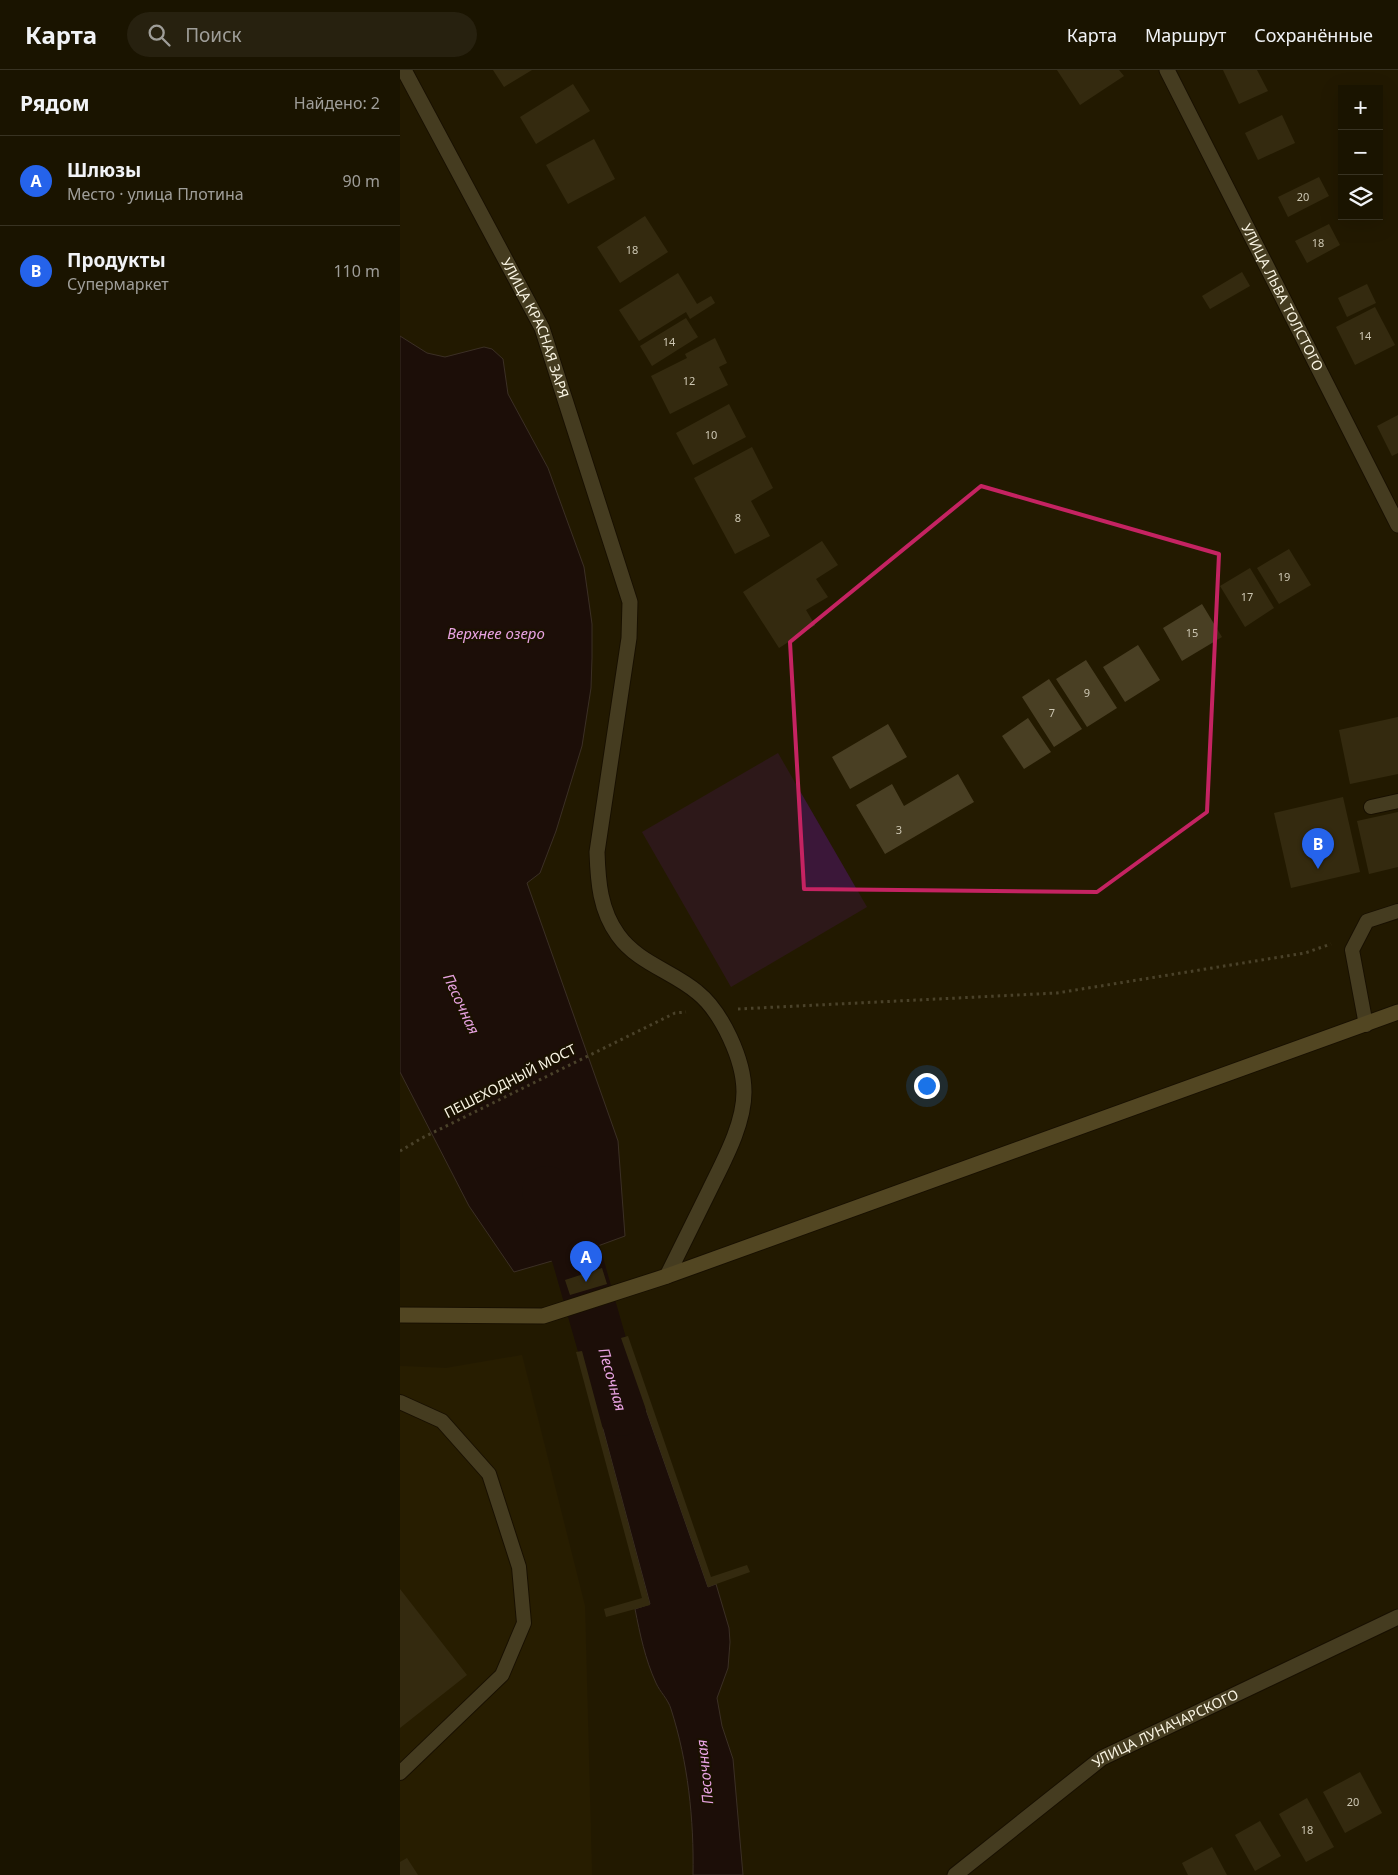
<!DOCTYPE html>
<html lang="ru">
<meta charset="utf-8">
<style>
:root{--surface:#1a1400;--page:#27210f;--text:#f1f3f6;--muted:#9f9e99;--line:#383322;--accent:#2563eb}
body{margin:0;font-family:"Noto Sans",sans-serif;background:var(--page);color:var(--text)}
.controls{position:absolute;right:15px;top:15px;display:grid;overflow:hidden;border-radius:0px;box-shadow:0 5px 20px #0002}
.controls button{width:45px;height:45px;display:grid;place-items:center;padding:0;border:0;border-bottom:1px solid var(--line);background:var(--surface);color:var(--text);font:25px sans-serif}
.you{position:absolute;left:526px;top:1015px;width:18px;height:18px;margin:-12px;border:4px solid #fff;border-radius:50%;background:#1a73e8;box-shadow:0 0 0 8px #1a73e833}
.badge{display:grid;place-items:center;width:32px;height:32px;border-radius:50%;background:var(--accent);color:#fff;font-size:16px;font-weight:700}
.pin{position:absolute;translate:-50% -41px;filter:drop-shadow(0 1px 2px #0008)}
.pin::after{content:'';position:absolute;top:26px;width:18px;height:15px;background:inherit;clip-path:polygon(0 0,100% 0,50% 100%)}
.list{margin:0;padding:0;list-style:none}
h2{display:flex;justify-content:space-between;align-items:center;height:65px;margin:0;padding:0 20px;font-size:21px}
h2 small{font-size:16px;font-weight:400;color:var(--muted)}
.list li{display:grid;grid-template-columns:32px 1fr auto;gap:15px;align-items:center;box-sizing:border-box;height:90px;padding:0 20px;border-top:1px solid var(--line)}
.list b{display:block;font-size:19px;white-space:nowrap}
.list p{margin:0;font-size:16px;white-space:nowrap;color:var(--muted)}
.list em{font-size:16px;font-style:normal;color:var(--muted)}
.icon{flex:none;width:28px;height:28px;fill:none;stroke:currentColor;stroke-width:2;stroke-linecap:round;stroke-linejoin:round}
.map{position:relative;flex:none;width:998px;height:1805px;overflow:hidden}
header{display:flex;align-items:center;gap:30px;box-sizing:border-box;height:70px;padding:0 25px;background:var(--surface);border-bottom:1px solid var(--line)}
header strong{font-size:24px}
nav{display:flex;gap:28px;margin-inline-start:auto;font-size:18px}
.search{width:350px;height:45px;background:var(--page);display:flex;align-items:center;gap:12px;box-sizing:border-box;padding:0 18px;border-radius:28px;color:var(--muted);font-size:19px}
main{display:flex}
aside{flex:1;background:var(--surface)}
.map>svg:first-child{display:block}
.built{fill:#2e2200}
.green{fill:#3b1739}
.water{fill:#140013;stroke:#594951}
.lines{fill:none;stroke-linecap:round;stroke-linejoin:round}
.river{stroke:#140013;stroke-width:50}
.building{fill:#493f23}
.lane-casing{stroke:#0c0500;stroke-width:16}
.street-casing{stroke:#0c0500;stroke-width:17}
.secondary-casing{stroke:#0c0500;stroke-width:17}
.path{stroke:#7b735d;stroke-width:3;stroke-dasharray:2.5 4;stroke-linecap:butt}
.lane{stroke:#706648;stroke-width:14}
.street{stroke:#706648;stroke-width:15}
.secondary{stroke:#8c7c4d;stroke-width:15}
.marked{fill:none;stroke:#c52362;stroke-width:4;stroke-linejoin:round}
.labels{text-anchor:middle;stroke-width:4.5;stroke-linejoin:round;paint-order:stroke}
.number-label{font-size:11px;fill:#cdc7b3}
.street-label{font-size:14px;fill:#f9f4e3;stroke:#1a1100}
.water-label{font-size:15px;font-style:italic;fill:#e8a3e1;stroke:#1a1100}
</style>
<header>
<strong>Карта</strong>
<div class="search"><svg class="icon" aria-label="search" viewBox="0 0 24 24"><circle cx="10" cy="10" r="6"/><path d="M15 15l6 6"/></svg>Поиск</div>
<nav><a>Карта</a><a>Маршрут</a><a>Сохранённые</a></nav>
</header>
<main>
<aside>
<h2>Рядом<small>Найдено: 2</small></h2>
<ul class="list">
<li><span class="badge">A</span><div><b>Шлюзы</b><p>Место · улица Плотина</p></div><em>90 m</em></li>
<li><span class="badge">B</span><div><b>Продукты</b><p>Супермаркет</p></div><em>110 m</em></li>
</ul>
</aside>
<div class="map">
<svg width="998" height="1805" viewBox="0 0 998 1805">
<rect width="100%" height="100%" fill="#231a00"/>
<path class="built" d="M122,1285L185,1536L192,1805H0V1296L46,1298Z"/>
<path class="green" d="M378,683L467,837L331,917L242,762Z"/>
<path class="water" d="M0,266L27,283L45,287L84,277L92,279L103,289L108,324L148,398L184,497L192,554V588L191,618L182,676L156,761L140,803L127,813L218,1071L225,1166L176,1184L114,1202L69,1136L0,1002Z
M221,1268L308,1517L316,1514L329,1558L330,1572L328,1598L317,1628L322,1656L333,1689L343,1805H293C294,1749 288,1692 271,1639C268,1629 260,1622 256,1613C245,1589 240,1564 235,1539L250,1534L182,1281Z"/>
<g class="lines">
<path class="river" id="s1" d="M147,1121L176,1184L221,1341"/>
</g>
<path class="building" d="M93,0H132L104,17Z
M657,0H719L724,6L680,35Z
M823,0H857L868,21L839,34Z
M173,14L190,41L136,74L120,47Z
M882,45L895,73L858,90L845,63Z
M194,69L215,109L168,134L146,95Z
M919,107L929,126L888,147L878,127Z
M245,146L268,182L220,213L197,177Z
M929,154L940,175L907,193L895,171Z
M842,202L850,216L810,239L802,226Z
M278,203L297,234L311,226L315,233L290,249L286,242L239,271L219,240Z
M967,214L976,233L947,247L938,228Z
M975,237L995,275L955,295L936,257Z
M286,248L298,267L252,296L240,276Z
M315,268L327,293L319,297L328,315L270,344L251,306L287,288L285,284Z
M329,334L346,367L293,395L276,363Z
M998,345V383L992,386L977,356Z
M352,377L373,418L351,431L370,466L335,484L294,408Z
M422,471L438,495L416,509L428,527L406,540L415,555L379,578L343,522Z
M889,479L911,515L879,534L857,498Z
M850,498L874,538L845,557L820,516Z
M802,534L822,567L782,591L763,558Z
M738,575L760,610L725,632L703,597Z
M686,590L717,638L687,657L656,609Z
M649,609L682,659L654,677L622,627Z
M998,647V704L950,714L939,660Z
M628,648L651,682L624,699L602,666Z
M488,654L507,687L450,719L432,687Z
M558,704L574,732L485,784L456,735L492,714L504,736Z
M943,727L960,802L891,818L874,743Z
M998,742V797L969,804L957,751Z
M202,1198L207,1214L170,1225L165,1210Z
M228,1266L311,1507L347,1495L350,1502L308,1517L221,1268Z
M182,1281L250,1535L206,1547L204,1539L242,1528L176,1282Z
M0,1519L67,1605L0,1658Z
M960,1702L982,1743L945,1763L923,1722Z
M907,1728L934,1777L906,1792L879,1744Z
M860,1751L881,1786L855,1801L835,1765Z
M812,1777L827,1805H788L782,1793Z
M7,1788L18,1805H0V1792Z"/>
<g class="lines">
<g class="lane-casing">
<path id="lane" d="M971,737L998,731
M966,955L952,880L967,851L998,841
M0,1332L42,1351L89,1404L119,1497L124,1553L102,1605L0,1703"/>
</g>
<g class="street-casing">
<g id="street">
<path id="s2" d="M4,0L142,258L230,532L229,568L197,782C198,812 200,840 218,865C238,893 272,901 297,922C322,942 344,990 344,1022C344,1055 323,1092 309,1121C295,1149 281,1178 267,1206"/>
<path id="s3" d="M767,0L998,455"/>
<path id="s4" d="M555,1805L702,1688L998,1547"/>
</g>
</g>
<g class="secondary-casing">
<path id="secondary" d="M0,1245L143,1246L267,1206L998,942"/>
</g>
<path class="path" d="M338,939L657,923L905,883L931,874
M0,1081L22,1068L275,943L286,942"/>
<use href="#lane" class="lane"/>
<use href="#street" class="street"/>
<use href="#secondary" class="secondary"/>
</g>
<path d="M0 0H998V1805H0ZM581,416L819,484L807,742L697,822L404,819L390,572Z" fill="#231a00" fill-opacity=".55" fill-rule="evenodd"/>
<path class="marked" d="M581,416L819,484L807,742L697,822L404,819L390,572Z"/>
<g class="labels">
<g class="number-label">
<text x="903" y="131">20</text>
<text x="918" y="177">18</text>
<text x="232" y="184">18</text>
<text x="965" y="270">14</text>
<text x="269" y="276">14</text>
<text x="289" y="315">12</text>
<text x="311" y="369">10</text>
<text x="338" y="452">8</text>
<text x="884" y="511">19</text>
<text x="847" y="531">17</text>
<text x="792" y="567">15</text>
<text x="687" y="627">9</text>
<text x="652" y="647">7</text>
<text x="499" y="764">3</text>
<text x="953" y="1736">20</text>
<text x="907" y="1764">18</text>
</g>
<g class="street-label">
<text dy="5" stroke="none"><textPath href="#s3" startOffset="255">УЛИЦА ЛЬВА ТОЛСТОГО</textPath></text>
<text dy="5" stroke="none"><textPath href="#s2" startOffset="290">УЛИЦА КРАСНАЯ ЗАРЯ</textPath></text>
<text transform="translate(110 1011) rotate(-27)" y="5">ПЕШЕХОДНЫЙ МОСТ</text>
<text dy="5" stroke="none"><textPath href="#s4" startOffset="258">УЛИЦА ЛУНАЧАРСКОГО</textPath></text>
</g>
<g class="water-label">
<text x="96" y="569">Верхнее озеро</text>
<text transform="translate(61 934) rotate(65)" y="5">Песочная</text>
<text dy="5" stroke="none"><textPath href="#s1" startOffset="200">Песочная</textPath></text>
<text transform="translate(305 1702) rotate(-96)" y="5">Песочная</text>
</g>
</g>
</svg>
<div class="controls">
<button>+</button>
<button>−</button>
<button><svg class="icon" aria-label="layers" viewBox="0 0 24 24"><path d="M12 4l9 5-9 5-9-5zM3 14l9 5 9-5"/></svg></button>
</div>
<div class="you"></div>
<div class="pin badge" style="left:186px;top:1212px">A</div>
<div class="pin badge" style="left:918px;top:799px">B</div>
</div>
</main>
